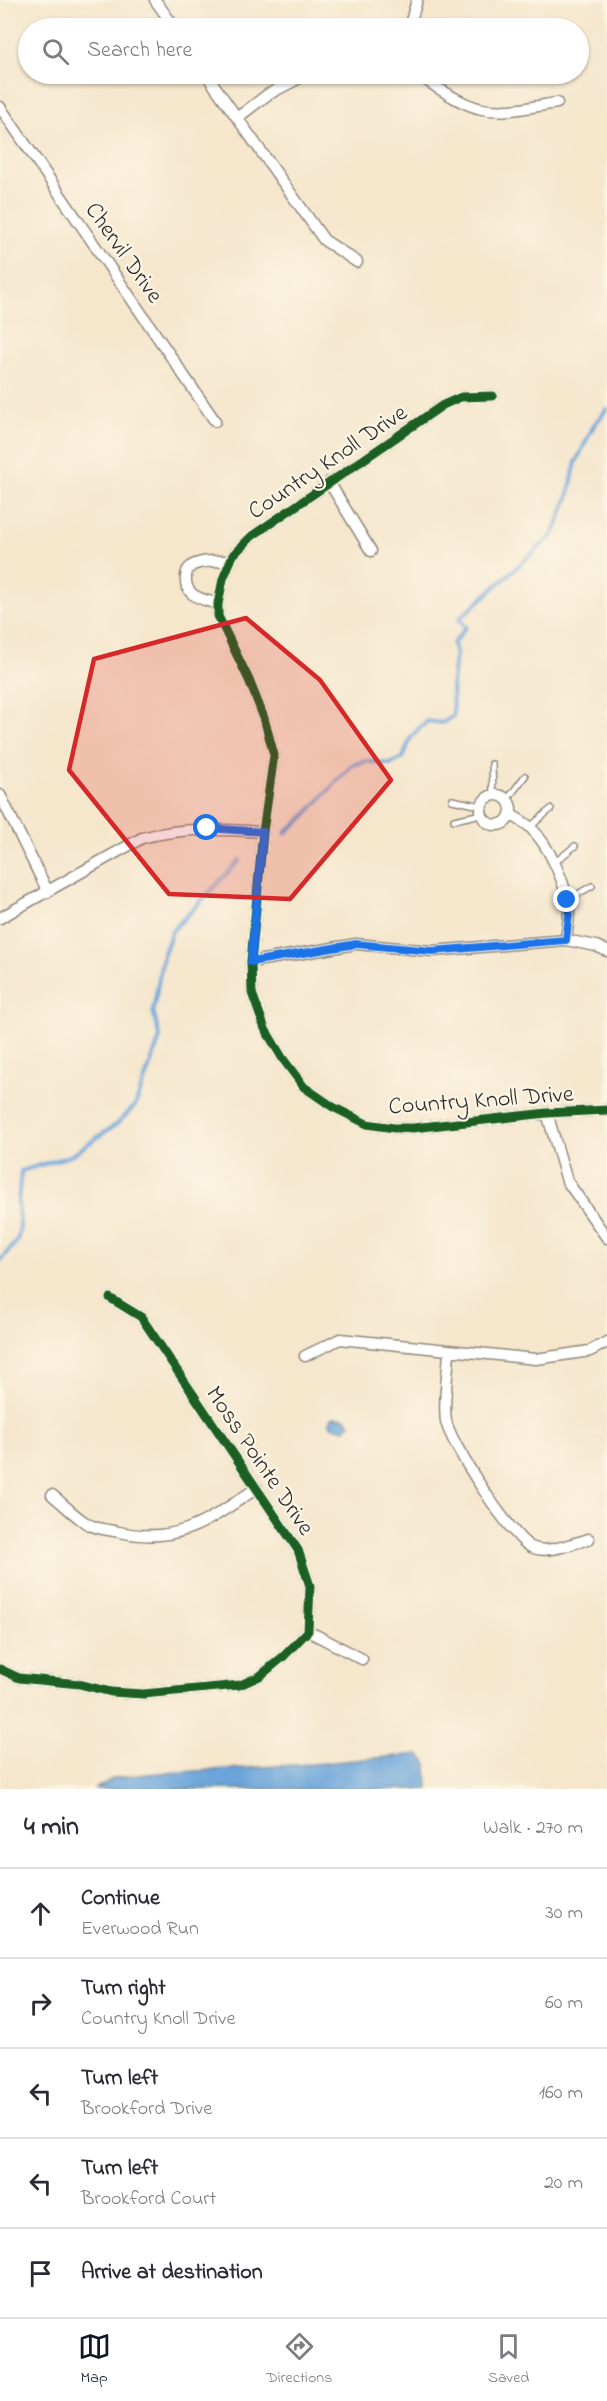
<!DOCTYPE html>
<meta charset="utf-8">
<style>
:root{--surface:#fff;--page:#f2f2f3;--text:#2b2b33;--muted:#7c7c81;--line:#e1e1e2;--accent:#111827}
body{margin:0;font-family:"Indie Flower",sans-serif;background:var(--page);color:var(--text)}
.stop{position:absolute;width:18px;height:18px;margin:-14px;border:4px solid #1a73e8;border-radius:50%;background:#fff}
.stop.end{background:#1a73e8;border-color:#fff;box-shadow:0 2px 6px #0008}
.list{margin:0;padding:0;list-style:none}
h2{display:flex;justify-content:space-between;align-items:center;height:78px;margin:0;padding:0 24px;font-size:26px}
h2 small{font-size:20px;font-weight:400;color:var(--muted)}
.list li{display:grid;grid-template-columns:39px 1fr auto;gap:18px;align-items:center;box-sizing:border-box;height:90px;padding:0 24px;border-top:2px solid var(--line)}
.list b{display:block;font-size:22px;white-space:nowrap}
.list p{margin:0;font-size:20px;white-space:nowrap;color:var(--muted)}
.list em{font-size:20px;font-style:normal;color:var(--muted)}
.icon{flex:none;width:33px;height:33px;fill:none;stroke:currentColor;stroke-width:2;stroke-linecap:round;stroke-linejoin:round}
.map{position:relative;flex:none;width:607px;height:1789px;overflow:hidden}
.search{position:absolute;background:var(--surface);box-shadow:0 2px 4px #0004;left:18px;right:18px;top:18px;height:66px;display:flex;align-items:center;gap:15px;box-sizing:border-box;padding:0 21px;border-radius:33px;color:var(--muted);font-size:22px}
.sheet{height:528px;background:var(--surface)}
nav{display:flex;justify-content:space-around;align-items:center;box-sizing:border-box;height:84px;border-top:2px solid var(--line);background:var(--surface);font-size:16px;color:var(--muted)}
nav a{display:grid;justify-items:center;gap:3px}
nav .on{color:var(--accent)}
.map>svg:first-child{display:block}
.water{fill:#6aa4da;stroke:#4a6882;stroke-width:1.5}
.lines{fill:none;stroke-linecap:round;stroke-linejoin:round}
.stream{stroke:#6aa4da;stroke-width:4}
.lane-casing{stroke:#90887c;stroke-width:8}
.street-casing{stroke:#90887c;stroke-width:13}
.lane{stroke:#fff;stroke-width:5}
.street{stroke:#fff;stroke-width:10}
.cycleway-casing{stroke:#fcf5e5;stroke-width:13}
.cycleway{stroke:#1b5e20;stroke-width:9}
.route{stroke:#1a73e8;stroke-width:8}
.marked{fill:#d62828;fill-opacity:0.2;stroke:#d62828;stroke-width:4.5;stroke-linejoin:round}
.labels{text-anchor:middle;stroke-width:4.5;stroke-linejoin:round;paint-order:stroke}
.street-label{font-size:24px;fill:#2b2b2b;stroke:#fcf5e5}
</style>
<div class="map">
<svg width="607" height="1789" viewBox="0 0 607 1789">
<rect width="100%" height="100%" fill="#fcf5e5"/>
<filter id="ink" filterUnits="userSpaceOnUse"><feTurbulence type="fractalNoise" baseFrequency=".0167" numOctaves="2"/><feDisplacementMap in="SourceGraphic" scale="12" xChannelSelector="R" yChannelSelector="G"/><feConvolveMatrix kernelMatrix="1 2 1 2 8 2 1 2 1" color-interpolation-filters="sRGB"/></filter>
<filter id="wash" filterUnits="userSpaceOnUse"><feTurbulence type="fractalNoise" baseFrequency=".008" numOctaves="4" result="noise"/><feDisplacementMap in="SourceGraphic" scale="24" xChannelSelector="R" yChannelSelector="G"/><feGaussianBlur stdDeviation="1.35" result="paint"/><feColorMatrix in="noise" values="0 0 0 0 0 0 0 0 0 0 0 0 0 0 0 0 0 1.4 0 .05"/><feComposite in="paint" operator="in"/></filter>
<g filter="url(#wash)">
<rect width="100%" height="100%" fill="#f5e6cc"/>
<path class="water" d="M334,1417L346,1418L350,1424L345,1429L333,1427L330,1424V1419Z
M419,1754L427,1764L428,1789H95L114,1778L147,1774L312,1764Z"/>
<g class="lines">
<path class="stream" d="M285,833L302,819L352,765L367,761L390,764L403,758L411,737L427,721L442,723L453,716L452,681L456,652L453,644L466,627L459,619L553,535L568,497L576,462L594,425L607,409
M0,1261L17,1241L20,1227L18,1202L21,1171L70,1156L117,1124L135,1106L160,1038L153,1011L163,956L172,931L240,860"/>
</g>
</g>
<g filter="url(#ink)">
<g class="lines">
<g class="lane-casing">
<path id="lane" d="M492,764L493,795
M452,800L481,806
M507,800L525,776
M454,820L482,814
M530,827L551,809
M554,863L575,846
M567,900L592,886"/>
</g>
<g class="street-casing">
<path id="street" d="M155,0L175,28
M409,28L417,0
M206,74L324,240L357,262
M416,74C436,86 459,104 482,109C506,114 534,106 557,103
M0,107L215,421
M237,118L267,95L307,74
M493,396L461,397L443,405L252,536L233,555L223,579L218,604V616L249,680L264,718L274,755L263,832L251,962L252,993L265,1029L283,1059L304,1087L333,1107L367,1124L394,1128H413L547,1113L607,1110
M329,482L371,551
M218,604C203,599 184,597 186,577C186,572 188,568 193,565C204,560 218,561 230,561
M0,795L48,892
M481 810a15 15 0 1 1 30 0a15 15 0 1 1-30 0Z
M510,814C516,818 524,822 530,827C549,845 567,885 569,912C569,921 567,931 566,940
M0,918L142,838C182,827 222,829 263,832
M251,962L356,944L432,951L566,940L596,946L607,951
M547,1113L567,1181L607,1238
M449,1352C448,1373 443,1401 446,1421C450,1443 511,1537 531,1547C547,1555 573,1543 589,1539
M305,1356L340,1339L536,1359L590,1351L607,1342
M52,1495C64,1504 75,1517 88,1524C96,1529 109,1530 119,1532C180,1545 209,1520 257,1488
M308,1631L362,1659
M0,1669L19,1678L79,1684L111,1692L143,1694L240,1685L260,1676L284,1656L308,1631L310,1586L298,1550L141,1317L110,1298"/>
</g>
<use href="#lane" class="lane"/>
<use href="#street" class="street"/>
<g class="cycleway-casing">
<path id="cycleway" d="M493,396L461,397L443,405L252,536L233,555L223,579L218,604V616L249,680L264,718L274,755L263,832L251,962L252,993L265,1029L283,1059L304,1087L333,1107L367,1124L394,1128H413L547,1113L607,1110
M0,1669L19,1678L79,1684L111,1692L143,1694L240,1685L260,1676L284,1656L308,1631L310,1586L298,1550L141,1317L110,1298"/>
</g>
<use href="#cycleway" class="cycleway"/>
</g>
</g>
<g class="lines" filter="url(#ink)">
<path class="route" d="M207,828L263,832L251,962L356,944L432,951L566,940L569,914L567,900"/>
</g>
<path class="marked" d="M246,618L320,680L391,780L290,899L169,894L69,770L94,659Z"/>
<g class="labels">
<g class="street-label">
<text transform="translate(125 252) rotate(55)" y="8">Chervil Drive</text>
<text transform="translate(327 461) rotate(-34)" y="8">Country Knoll Drive</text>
<text transform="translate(481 1099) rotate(-4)" y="8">Country Knoll Drive</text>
<text transform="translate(261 1460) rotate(56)" y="8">Moss Pointe Drive</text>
</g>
</g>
</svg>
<div class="stop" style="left:207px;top:828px"></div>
<div class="stop end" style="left:567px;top:900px"></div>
<div class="search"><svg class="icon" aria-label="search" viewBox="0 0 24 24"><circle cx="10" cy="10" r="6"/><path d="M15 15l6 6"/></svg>Search here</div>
</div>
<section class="sheet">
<h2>4 min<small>Walk · 270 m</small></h2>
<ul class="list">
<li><svg class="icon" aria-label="ahead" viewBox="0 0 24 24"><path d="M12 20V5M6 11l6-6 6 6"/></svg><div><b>Continue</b><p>Everwood Run</p></div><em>30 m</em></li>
<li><svg class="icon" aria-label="right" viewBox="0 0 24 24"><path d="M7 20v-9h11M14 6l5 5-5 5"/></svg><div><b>Turn right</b><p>Country Knoll Drive</p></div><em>60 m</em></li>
<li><svg class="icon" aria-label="left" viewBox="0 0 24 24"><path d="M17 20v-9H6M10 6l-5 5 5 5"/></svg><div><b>Turn left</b><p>Brookford Drive</p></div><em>160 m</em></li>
<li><svg class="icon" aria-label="left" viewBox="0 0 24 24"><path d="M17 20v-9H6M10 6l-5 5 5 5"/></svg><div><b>Turn left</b><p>Brookford Court</p></div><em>20 m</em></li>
<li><svg class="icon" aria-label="arrive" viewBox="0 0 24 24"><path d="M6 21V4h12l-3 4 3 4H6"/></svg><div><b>Arrive at destination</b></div></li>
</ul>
</section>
<nav>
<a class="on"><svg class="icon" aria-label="map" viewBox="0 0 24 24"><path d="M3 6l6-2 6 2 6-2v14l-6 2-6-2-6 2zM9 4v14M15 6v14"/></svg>Map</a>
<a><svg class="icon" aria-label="directions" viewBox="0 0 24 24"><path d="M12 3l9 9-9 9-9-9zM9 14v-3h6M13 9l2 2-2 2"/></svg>Directions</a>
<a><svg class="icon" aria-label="saved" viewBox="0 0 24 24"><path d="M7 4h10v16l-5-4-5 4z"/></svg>Saved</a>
</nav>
